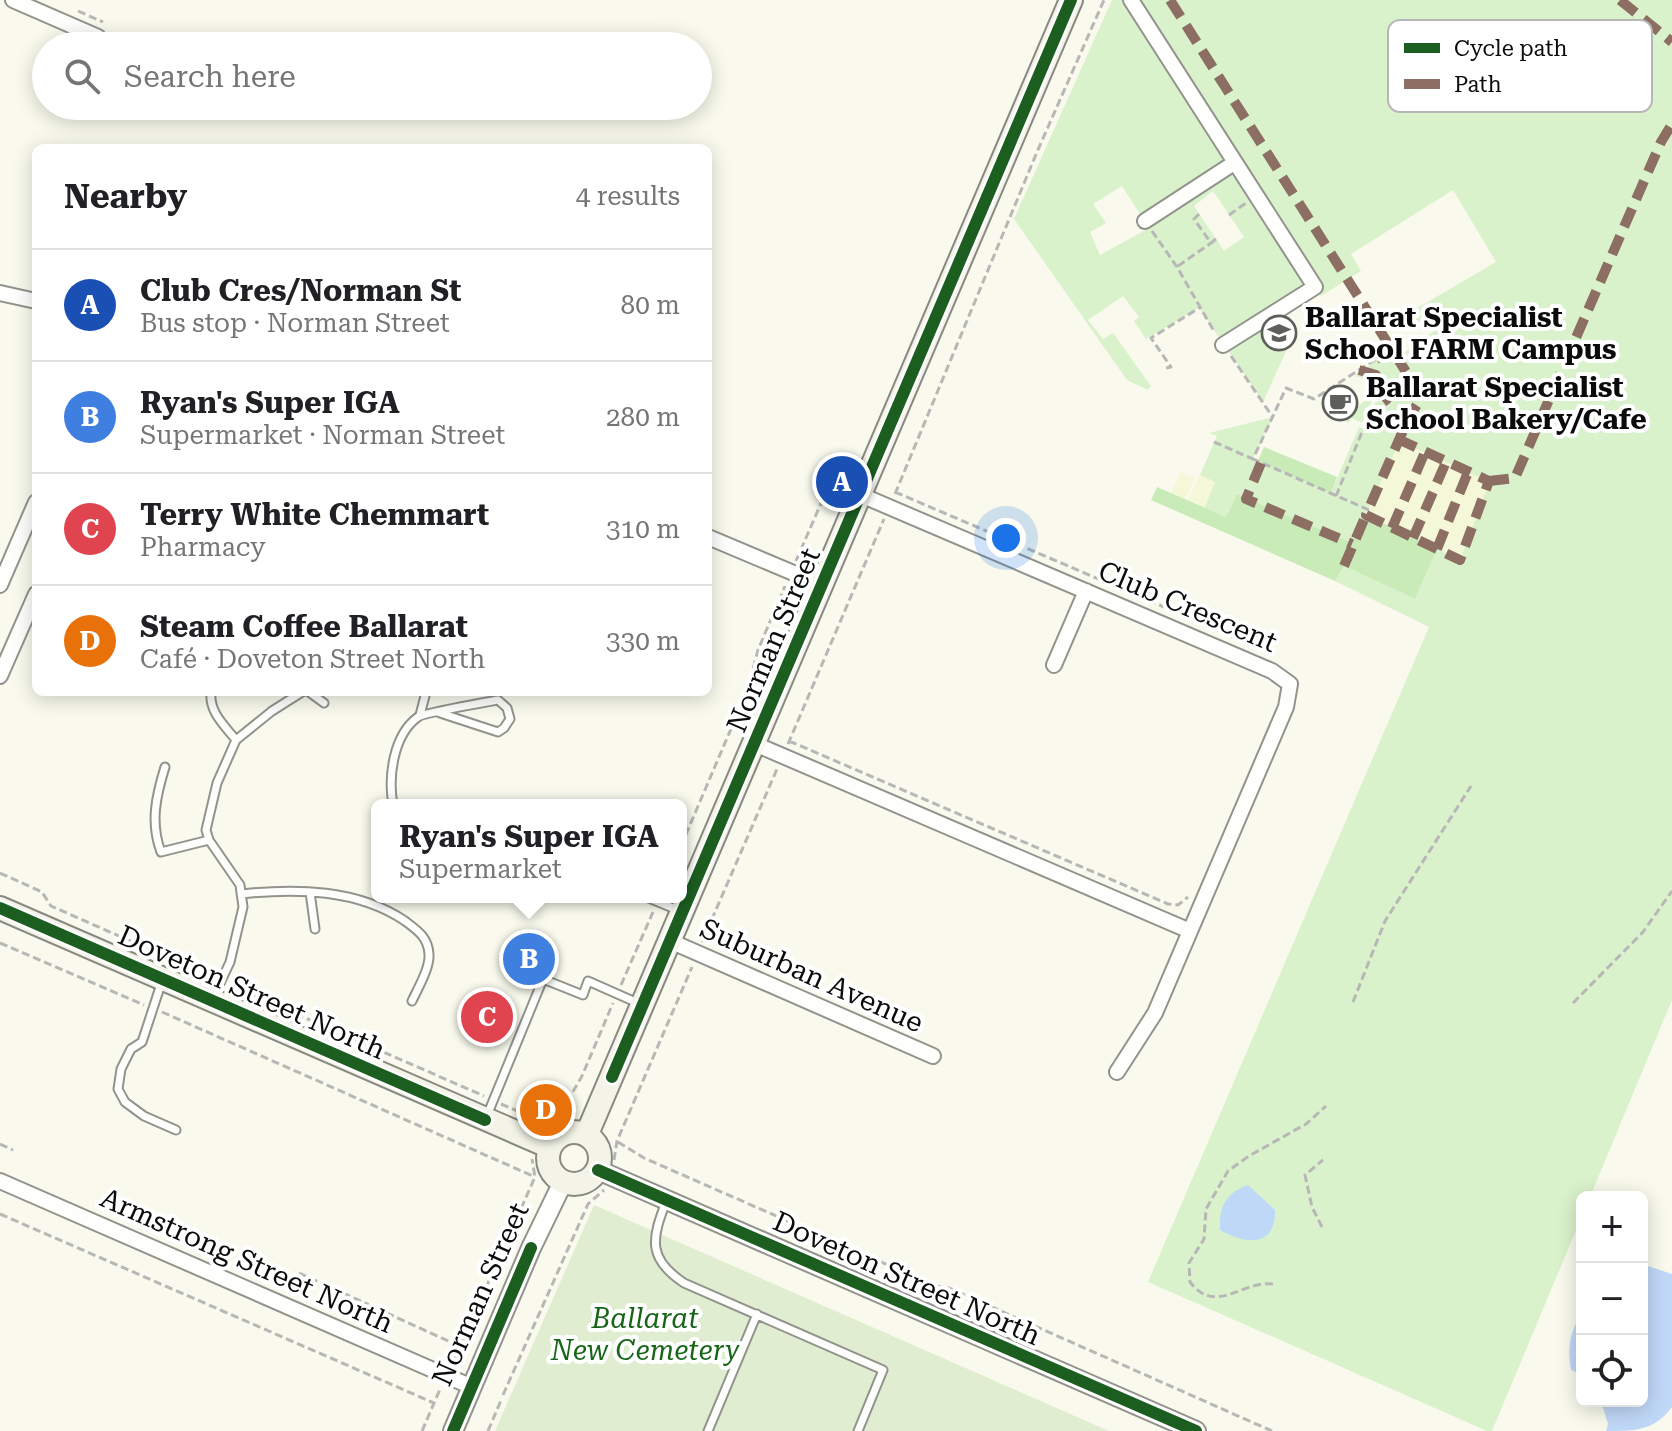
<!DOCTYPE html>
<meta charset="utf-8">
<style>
:root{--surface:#fff;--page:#f2f2f2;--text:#202124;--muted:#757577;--line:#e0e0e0;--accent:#5e5f5a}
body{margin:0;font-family:"Roboto Serif",serif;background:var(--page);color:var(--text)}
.controls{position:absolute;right:24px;bottom:24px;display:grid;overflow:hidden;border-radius:12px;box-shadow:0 4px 20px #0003}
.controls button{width:72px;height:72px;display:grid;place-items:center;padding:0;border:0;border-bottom:2px solid var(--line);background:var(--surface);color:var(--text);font:40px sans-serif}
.you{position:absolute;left:1006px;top:538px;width:28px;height:28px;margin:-20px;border:6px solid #fff;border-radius:50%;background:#1a73e8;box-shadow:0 0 0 12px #1a73e833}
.badge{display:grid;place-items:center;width:52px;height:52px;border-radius:50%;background:var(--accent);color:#fff;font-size:26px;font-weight:700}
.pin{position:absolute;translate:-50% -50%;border:4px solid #fff;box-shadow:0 2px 8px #0006}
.popup{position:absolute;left:371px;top:799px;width:316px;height:104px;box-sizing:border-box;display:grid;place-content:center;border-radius:12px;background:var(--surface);filter:drop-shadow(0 2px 6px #0005);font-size:26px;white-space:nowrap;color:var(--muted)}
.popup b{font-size:30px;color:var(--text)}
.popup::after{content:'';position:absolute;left:50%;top:100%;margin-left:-16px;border:16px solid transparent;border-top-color:var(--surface)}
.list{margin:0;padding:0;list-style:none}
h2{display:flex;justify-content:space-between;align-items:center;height:104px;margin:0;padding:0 32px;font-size:34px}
h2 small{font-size:26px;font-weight:400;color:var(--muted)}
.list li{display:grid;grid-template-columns:52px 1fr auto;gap:24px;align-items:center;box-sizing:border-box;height:112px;padding:0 32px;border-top:2px solid var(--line)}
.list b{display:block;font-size:30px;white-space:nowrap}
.list p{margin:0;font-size:26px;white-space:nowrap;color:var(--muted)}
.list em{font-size:26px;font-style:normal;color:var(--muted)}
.icon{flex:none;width:44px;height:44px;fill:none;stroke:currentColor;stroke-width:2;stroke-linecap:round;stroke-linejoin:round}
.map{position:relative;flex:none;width:1672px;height:1431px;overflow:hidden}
.search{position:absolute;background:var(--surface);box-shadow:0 4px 20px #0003;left:32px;top:32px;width:680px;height:88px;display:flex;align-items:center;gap:20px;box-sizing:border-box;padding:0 28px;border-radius:44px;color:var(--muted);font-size:30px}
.panel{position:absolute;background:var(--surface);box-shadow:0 4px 20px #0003;left:32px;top:144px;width:680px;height:552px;border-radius:12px}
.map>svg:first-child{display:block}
.farmland{fill:#f4f8d8}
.green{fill:#daf2cb;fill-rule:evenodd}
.forest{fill:#c8ebb8}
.cemetery{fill:#e0edd0}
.water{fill:#c0d8f8}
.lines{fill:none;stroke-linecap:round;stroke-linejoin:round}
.service-casing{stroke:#92938d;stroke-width:11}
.minor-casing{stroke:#92938d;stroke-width:18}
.tertiary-casing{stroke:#92938d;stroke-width:22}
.secondary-casing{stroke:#898983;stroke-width:26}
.path{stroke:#b7b7b5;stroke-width:3;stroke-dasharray:8 4;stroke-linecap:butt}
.service{stroke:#fefefc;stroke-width:7}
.minor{stroke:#fefefc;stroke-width:14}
.tertiary{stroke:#fefefc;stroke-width:18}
.secondary{stroke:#f3f4e7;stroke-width:22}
.quiet{stroke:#8d6e63;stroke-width:10;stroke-dasharray:20 10;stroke-linecap:butt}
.cycleway-casing{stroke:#fff;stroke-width:17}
.cycleway{stroke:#1b5e20;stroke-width:12}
.labels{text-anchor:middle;stroke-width:8;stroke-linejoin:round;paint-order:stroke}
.poi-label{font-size:28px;font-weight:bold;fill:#0b0b0b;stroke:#fff;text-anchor:start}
.street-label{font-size:28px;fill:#0b0b0b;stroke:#fff}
.park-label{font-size:28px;font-style:italic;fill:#176618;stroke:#fff}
.key{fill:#fff;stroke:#b6b6b6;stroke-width:2}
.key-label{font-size:22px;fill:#0b0b0b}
</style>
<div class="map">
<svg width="1672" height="1431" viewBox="0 0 1672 1431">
<rect width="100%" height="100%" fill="#f9faed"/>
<path class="farmland" d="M1400,440L1489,481L1460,560L1366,515Z
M1180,472L1195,478L1184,501L1170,495Z
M1200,475L1215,482L1204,509L1187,502Z"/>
<path class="green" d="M1112,0H1672V1000L1590,1197H1582V1216L1492,1431H1487L1148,1282L1429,627L1335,581L1344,566L1415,599L1437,549L1460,560L1489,482L1400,441L1352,544L1237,494L1226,517L1204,509L1215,482L1200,475L1217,436L1209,433L1273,417L1253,459L1331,493L1359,427L1364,429L1375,403L1386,396L1375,377L1366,375L1365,379L1355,376L1391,349L1396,357L1422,342L1423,339L1442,325L1435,313L1414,325L1407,314L1496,262L1453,190L1351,254L1361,271L1321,296L1315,287L1277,318C1288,321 1291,325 1293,336L1263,402L1199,308L1146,339L1134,321L1139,317L1123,296L1088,320L1103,339L1113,333L1151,386L1148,390L1127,380L1014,219ZM1122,186L1149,228L1100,255L1090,232L1106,223L1093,204ZM1213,191L1244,237L1224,251L1194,206Z
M1369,397L1372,401L1362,423L1351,418L1349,423L1343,420Z"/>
<path class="forest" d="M1264,447L1337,477L1331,493L1258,461Z
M1157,487L1226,517L1237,494L1352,543L1366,515L1437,549L1415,599L1344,566L1335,581L1151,500Z"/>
<path class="cemetery" d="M594,1205L1109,1431H495Z"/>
<path class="water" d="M1248,1185L1275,1210C1276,1249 1244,1244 1220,1230C1219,1206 1226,1193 1248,1185Z
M1642,1264L1672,1274V1407C1654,1431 1635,1431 1606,1431L1608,1424L1601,1401H1642Z
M1582,1312V1375L1571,1370C1567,1347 1570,1332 1582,1312Z"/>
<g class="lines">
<g class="service-casing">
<path id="service" d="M211,692C209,712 224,725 236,740
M309,692L324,703
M420,715L426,692
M165,767C156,796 150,823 161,852L209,840
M393,805C388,777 393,735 418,717C423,713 487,702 498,700L507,708L510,719L504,728L498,732L440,713
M310,892L315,929
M241,894C296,888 358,889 405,921C417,930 428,937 429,954C430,968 418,988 412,1001
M646,897L680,911
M162,981L142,1042L131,1049L121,1069L118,1089L125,1102L144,1116L176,1130
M213,998L230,962L243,907L240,885L209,840L206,830L217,783L236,740L272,711L302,692
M486,1118L543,979L583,995L588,981L640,1004
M666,1202C651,1240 648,1259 684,1283L883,1370L858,1431
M708,1431L757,1314"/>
</g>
<g class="minor-casing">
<path id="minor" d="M13,0L98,37
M1131,0L1315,287L1223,345
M1145,221L1234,163
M0,293L36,301
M861,495L1272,671L1290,684L1286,707L1155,1013L1117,1072
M708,537L822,585
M0,585L36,502
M1054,665L1086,591
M0,676L36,594
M755,744L1190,931
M670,941L933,1056
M0,1181L472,1387"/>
</g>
<g class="tertiary-casing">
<path id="tertiary" d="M598,1170L1196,1431
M453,1431L531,1248L563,1182"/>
</g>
<g class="secondary-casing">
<path id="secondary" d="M0,908L550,1147
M548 1158a26 26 0 1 1 52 0a26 26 0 1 1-52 0Z
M587,1134L1071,0"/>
</g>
<path class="path" d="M78,11L103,22
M1199,214L1194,219L1211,243L1216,239
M1229,215L1246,203
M1152,231L1177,267L1215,333
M1178,266L1211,243
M1231,356L1272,416
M1166,368L1171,367L1151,338L1199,308
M1214,442L1253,459
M895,492L1101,580
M895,494L1037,152L1104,0
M1336,496L1362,432
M1369,510L1253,459L1286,388L1314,399L1376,359
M796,561L832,478L845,484
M1115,586L1267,651
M789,741L1168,904L1178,905L1188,897
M788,744L884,519
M681,846L748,689L758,650L785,586
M0,873L42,892L51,906L212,977
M702,942L777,769
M0,943L144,1005
M230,985L484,1096
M621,985L653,912
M1353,1002L1385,921L1471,786
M1573,1003L1643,932L1672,891
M162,1012L535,1177
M501,1104L553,1126L582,1076L613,1003
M618,1142L644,1158L936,1286L949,1288L1272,1431
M0,1144L13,1150
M614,1160L617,1141L692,967
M0,1214L434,1403
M1322,1227L1312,1207L1305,1175L1323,1160
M299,1273L457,1345L459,1349L470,1354
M1273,1284C1242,1280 1216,1316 1190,1282L1189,1263L1204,1239L1206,1209L1228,1171L1249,1156L1306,1124L1326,1106
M453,1362L535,1177L532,1159
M503,1395L588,1204L604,1190
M422,1431L441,1387
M488,1431L502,1398"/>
<use href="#service" class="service"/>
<use href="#minor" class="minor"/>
<use href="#tertiary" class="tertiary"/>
<use href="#secondary" class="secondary"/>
<path class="quiet" d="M1170,0L1422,397L1409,417L1366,515L1460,560L1489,481L1400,440
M1620,0L1672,42
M1376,359L1391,349
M1359,370L1376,375L1388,395L1387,399L1378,406L1367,431L1362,432
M1261,463L1246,499L1352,544
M1489,481L1515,478L1661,142L1672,124
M1392,528L1425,452
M1413,538L1446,462
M1437,549L1468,472
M1344,566L1366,515"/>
<g class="cycleway-casing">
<path id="cycleway" d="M0,908L485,1120
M612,1077L1071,0
M598,1170L1196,1431
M453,1431L531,1248"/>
</g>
<use href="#cycleway" class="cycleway"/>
</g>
<defs>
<g id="school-ring" transform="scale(1.8)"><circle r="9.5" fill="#fff" stroke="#5e5f5a" stroke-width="1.5"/><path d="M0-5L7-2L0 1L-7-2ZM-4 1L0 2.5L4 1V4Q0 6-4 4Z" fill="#5e5f5a"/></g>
<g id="cafe-ring" transform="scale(1.8)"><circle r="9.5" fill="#fff" stroke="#5e5f5a" stroke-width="1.5"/><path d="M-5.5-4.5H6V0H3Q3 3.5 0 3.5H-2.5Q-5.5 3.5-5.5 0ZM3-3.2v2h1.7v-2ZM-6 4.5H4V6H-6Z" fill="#5e5f5a"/></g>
</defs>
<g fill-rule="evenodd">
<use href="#school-ring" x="1279" y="333"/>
<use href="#cafe-ring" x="1340" y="403"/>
</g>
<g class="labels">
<g class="poi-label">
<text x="1305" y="327">Ballarat Specialist<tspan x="1305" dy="32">School FARM Campus</tspan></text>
<text x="1366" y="397">Ballarat Specialist<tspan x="1366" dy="32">School Bakery/Cafe</tspan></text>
</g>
<g class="street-label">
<text transform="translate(1188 606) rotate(23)" y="10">Club Crescent</text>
<text transform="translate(773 640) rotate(-67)" y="10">Norman Street</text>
<text transform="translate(812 975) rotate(24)" y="10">Suburban Avenue</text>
<text transform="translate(252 992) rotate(24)" y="10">Doveton Street North</text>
<text transform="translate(247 1260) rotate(24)" y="10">Armstrong Street North</text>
<text transform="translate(907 1278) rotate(24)" y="10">Doveton Street North</text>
<text transform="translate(480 1294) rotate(-66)" y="10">Norman Street</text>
</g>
<g class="park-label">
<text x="645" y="1328">Ballarat<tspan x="645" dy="32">New Cemetery</tspan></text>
</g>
</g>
<rect x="1388" y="20" width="264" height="92" rx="12" class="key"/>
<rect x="1404" y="43" width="36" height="10" fill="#1b5e20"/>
<rect x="1404" y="79" width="36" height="10" fill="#8d6e63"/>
<g class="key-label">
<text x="1454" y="56">Cycle path</text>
<text x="1454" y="92">Path</text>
</g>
</svg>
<div class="controls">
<button>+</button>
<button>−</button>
<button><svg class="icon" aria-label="locate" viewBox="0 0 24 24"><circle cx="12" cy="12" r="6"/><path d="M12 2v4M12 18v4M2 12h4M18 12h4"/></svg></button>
</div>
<div class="you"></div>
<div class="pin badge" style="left:842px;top:482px;background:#1a4fb4">A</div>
<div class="pin badge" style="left:529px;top:959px;background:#3f7fe0">B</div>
<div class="popup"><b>Ryan's Super IGA</b>Supermarket</div>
<div class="pin badge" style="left:487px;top:1017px;background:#e0444e">C</div>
<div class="pin badge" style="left:546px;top:1110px;background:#e8710a">D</div>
<div class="search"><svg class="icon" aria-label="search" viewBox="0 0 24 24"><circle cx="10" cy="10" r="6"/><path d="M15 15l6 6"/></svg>Search here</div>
<section class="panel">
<h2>Nearby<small>4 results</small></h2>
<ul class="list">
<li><span class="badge" style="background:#1a4fb4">A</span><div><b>Club Cres/Norman St</b><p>Bus stop · Norman Street</p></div><em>80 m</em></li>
<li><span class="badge" style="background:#3f7fe0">B</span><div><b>Ryan's Super IGA</b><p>Supermarket · Norman Street</p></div><em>280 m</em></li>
<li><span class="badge" style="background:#e0444e">C</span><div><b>Terry White Chemmart</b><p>Pharmacy</p></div><em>310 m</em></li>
<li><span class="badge" style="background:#e8710a">D</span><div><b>Steam Coffee Ballarat</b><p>Café · Doveton Street North</p></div><em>330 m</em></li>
</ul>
</section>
</div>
